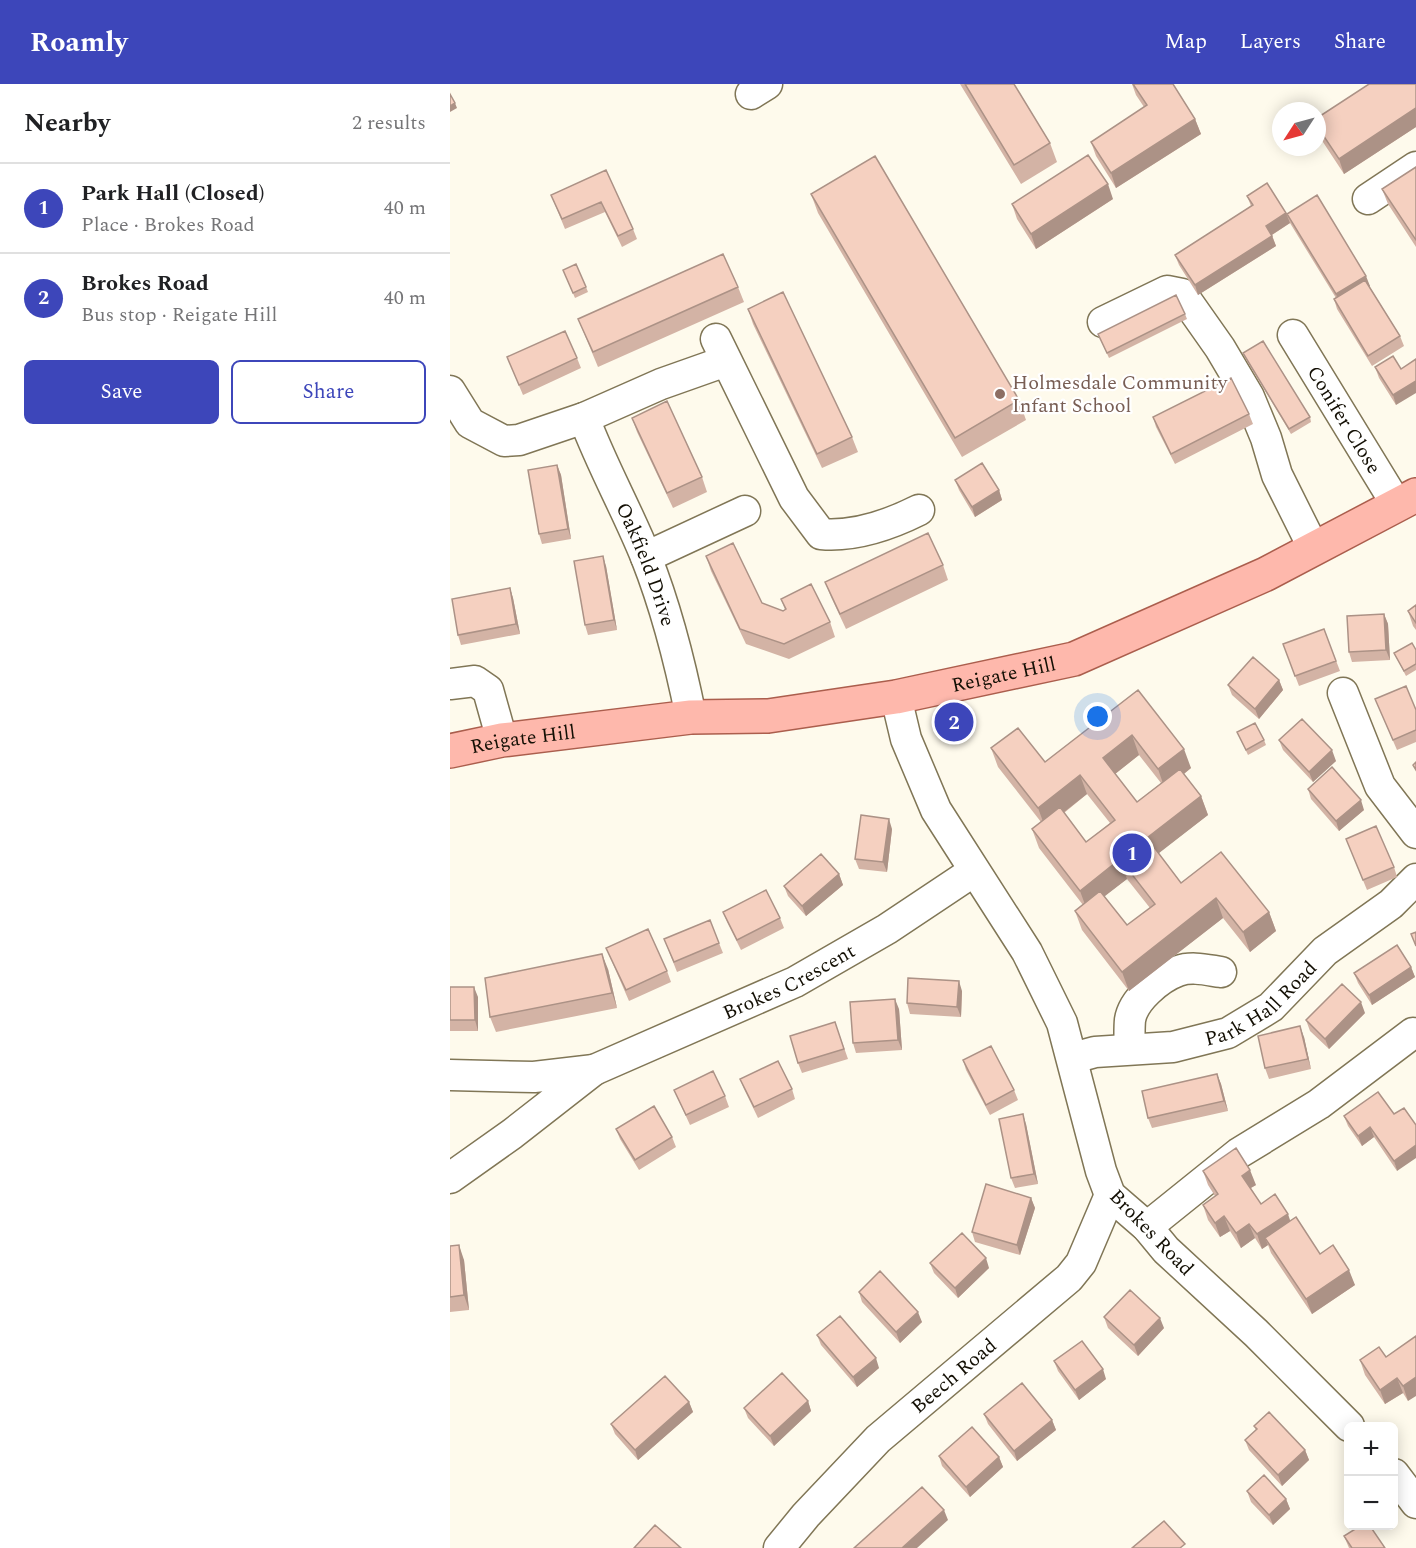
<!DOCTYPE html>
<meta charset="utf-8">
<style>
:root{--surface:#fff;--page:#f6f6f6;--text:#202124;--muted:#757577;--line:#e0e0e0;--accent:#3d46ba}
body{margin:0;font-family:Spectral,serif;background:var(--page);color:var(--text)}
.controls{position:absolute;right:18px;bottom:18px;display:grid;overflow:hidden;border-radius:9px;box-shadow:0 3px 15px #0003}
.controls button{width:54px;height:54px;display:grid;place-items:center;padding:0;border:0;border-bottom:2px solid var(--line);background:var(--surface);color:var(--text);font:30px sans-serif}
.compass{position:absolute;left:822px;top:18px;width:54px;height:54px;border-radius:50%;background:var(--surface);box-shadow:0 3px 15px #0003;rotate:234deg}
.you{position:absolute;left:648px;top:633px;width:21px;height:21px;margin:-15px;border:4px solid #fff;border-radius:50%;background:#1a73e8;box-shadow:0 0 0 9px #1a73e833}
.badge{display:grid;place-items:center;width:39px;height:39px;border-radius:50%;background:var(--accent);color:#fff;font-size:20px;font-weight:700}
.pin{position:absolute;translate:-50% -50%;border:3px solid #fff;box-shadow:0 2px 6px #0006}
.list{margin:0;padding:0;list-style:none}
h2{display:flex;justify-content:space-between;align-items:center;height:78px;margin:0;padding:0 24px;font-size:26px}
h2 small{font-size:20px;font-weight:400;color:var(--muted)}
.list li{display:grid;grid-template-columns:39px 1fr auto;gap:18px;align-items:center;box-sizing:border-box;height:90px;padding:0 24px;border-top:2px solid var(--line)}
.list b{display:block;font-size:22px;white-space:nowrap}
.list p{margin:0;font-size:20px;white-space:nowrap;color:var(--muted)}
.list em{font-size:20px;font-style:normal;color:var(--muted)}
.actions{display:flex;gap:12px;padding:18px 24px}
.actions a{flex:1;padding:14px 0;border:2px solid var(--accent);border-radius:9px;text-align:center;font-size:21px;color:var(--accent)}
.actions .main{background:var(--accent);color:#fff}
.map{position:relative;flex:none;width:966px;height:1464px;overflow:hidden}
header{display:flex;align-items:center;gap:36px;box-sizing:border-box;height:84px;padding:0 30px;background:var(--accent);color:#fff}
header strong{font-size:28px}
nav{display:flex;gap:33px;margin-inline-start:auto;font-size:21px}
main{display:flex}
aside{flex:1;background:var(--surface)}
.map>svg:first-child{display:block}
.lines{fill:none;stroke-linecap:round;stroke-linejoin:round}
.minor-casing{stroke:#807656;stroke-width:33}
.major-casing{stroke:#ab5e4d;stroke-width:36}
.minor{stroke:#fff;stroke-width:30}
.major{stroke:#feb8ac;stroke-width:33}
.wall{fill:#d3b3a5;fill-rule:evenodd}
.shaded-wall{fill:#ac9286}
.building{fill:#f5d0c0;stroke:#ac9286;stroke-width:1.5}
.education-dot{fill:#8d6e63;stroke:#fff;stroke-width:2}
.labels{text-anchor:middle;stroke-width:4.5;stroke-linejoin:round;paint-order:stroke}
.education-label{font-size:20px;fill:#785e54;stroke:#fff;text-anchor:start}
.street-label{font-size:20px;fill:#130f04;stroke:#fff}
</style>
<header>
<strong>Roamly</strong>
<nav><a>Map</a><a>Layers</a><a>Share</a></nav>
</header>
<main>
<aside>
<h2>Nearby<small>2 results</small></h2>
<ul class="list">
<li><span class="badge">1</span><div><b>Park Hall (Closed)</b><p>Place · Brokes Road</p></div><em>40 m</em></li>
<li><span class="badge">2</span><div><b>Brokes Road</b><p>Bus stop · Reigate Hill</p></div><em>40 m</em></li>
</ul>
<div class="actions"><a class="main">Save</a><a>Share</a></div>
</aside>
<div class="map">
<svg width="966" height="1464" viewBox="0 0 966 1464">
<rect width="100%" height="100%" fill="#fefaec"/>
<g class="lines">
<g class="minor-casing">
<g id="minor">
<path d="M301,10L317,0"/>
<path d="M918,115L966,83"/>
<path d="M653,238L717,207L732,210L770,264L799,313L816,354L827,391L864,465"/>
<path id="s1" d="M843,251L947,421"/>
<path d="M266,255L344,414L371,450C405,453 439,441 469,426"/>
<path d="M0,307L20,339L54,357L69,356L134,334L211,300L276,277"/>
<path id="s2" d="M134,334C152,382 177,426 196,473C217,526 230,578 241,633"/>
<path d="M196,473L295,427"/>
<path d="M0,600L25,597L38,606L52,656"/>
<path d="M893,609L930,702L966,749"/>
<path d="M446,613L456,655L486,726L577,868L612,939L651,1087L660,1111L697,1143L716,1166L806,1249L899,1342"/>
<path d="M679,965C680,956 679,946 680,936C683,916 709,894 728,887C742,882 757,886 771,888"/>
<path id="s3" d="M623,974L645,968L723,963L778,949L821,923L875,867L941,820L966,795"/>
<path id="s4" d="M144,986L345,898L437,845L524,787"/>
<path d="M0,991L84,993L144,986L62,1050L0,1094"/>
<path d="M697,1143L789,1069L869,1020L963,949"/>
<path d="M944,1390L966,1419"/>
<path id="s5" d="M329,1464L356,1431L428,1355L619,1194L631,1179L660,1111"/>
</g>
</g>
<g class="major-casing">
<g id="major">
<path id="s6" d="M0,667L52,656L241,633L318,632L446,613L624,575L816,490L966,411"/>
</g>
</g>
<use href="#minor" class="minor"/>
<use href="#major" class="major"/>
</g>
<path class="wall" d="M510,0H564L600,59L607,78L571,100Z
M682,0H723L745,35L751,50L666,104L646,72L641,58L694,23L686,11Z
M966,0V43L894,90L869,52L867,47V34Z
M966,83V163L938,120L932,105Z
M156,86L183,145L187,155L172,163L155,128L115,145L101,111Z
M361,110L569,316L576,336L512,373L368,129Z
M797,112L837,130L920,202H919L950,252L954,262L922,282L887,225L884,215L886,214L840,139L822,151L826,162L748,211L729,181L725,171L801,122Z
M663,115L586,165L567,135L562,120Z
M113,186L136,203L138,208L125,214Z
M288,203L294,218L148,283L128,235Z
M298,225L402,353L408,368L372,384L303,240Z
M735,230L737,235L659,274L648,250Z
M793,269L860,333L861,338L841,350L795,274Z
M943,272L946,321L929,294L925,283Z
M57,273L127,274L131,284L73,311Z
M799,330L803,340L725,380L706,343L703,333Z
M182,334L252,393L257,408L223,424L187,348Z
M107,381L111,391L121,455L92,460L89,450Z
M505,396L549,406L552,416L525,433L509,406Z
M256,472L312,519L333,527L335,526L331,515L380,538L385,553L339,575L296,560L261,487Z
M493,481L498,496L396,545L381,513L375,498Z
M156,482L167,546L138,551L135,541Z
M60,504L63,514L70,550L11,561L8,551Z
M966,521V546L963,542L958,527Z
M934,530L938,540L940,576L902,578L899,568Z
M874,545L890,587L849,602L833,560Z
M966,566V586L956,592L944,569Z
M829,596L833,606L809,635L782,611L778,601Z
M688,606L741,684L734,690L751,712L758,731L708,769L731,799L819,828L826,847L800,868L773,834L679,907L632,846L625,827L633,821L589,764L582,745L591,738L548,683L541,664L595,678ZM689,671L711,699L687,718L665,690ZM637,710L660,739L636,758L614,729ZM677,795L700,824L677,841L654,812Z
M925,615L966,626V658L947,666Z
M787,648L814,656L816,661L798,671Z
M829,656L886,677L863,698L833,666Z
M858,705L914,726L889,747L861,715Z
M442,745L437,788L409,785L405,775Z
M896,755L944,783L947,793L917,806Z
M389,790L393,801L356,832L338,812L334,802Z
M273,828L330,834L334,844L291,866L277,838Z
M214,855L269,859L273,869L227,888Z
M156,864L217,887L221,898L179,917Z
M961,883L965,893L922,921L908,899L904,889Z
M158,885L167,924L46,948L40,933Z
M0,903L28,913V947H0Z
M512,907L511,933L460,930L457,919Z
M449,925L452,966L406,969L403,959Z
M915,929L879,965L860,947L856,936Z
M385,938L398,975L352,989L348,979Z
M854,953L861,985L819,995L815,984Z
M513,976L564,1006L568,1016L540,1031L516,986Z
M767,990L771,1000L778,1027L702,1044L698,1034Z
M290,995L342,1005L345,1015L308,1034L294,1005Z
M224,1006L275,1012L279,1023L240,1041Z
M928,1008L947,1087L924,1053L912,1062L898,1042L894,1032Z
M576,1040L588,1100L565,1104L561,1094Z
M166,1045L222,1053L226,1063L189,1086L170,1055Z
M753,1087L806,1101L801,1104L811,1120L840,1137L870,1170L905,1201L862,1230L821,1169L818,1161L812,1165L805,1154L791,1164L780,1147L770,1153L758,1136L753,1121L765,1112L758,1101Z
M581,1114L585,1124L570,1171L525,1158L522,1148Z
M0,1162L14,1176L19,1226L0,1228Z
M480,1179L539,1184L508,1214L484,1189Z
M409,1208L472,1238L450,1259L412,1218Z
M654,1233L714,1244L688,1272L658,1244Z
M367,1251L429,1284L407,1303L371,1261Z
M966,1252L958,1317L953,1309L935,1320L915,1291L910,1276L936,1273Z
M604,1277L656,1295L629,1316L608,1287Z
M358,1317L361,1327L324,1362L298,1334L294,1324Z
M239,1318L243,1328L188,1376L165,1350L161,1340Z
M534,1330L602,1336L606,1346L567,1377L538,1340Z
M804,1342L855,1366L859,1376L832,1402L799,1366L795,1356L806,1346Z
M489,1372L549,1373L553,1383L520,1413L492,1382Z
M797,1407L836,1415L840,1425L823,1441L801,1418Z
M894,1452L935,1464H899Z"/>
<path class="shaded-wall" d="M5,19L7,24L0,28V22Z
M966,24V43L894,90L889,75Z
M745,35L751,50L666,104L661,89Z
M658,100L663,115L586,165L581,150Z
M836,129L840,139L820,152L816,142Z
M822,152L826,162L748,211L745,201Z
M916,192L920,202L889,220L886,210Z
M966,297V309L946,321L943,311Z
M107,381L111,391L121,455L118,445Z
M549,406L552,416L525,433L522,423Z
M153,472L156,482L167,546L164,536Z
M60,504L63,514L70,550L66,540Z
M934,530L938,540L940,576L936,566Z
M829,596L833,606L809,635L805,625Z
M682,651L689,671L660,694L653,674Z
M734,665L741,684L715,705L708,685Z
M882,666L886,677L863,698L859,688Z
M630,691L637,710L595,743L588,724Z
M751,712L758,731L704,773L697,754Z
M911,716L914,726L889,747L886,737Z
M439,735L442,745L437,788L433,778Z
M670,775L677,795L637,826L630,807Z
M389,790L393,801L356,832L352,822Z
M766,814L773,834L679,907L672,888Z
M819,828L826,847L800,868L793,848Z
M152,870L158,885L167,924L162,909Z
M961,883L965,893L922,921L919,911Z
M509,897L512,907L511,933L507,923Z
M24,903L28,913V947L25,936Z
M445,915L449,925L452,966L448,956Z
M911,918L915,929L879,965L875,955Z
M850,942L854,953L861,985L858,975Z
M767,990L771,1000L778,1027L774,1017Z
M573,1030L576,1040L588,1100L584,1090Z
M920,1043L924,1053L912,1062L908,1052Z
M966,1061V1074L947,1087L944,1077Z
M800,1086L806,1101L797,1106L792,1092Z
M581,1114L585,1124L570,1171L567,1161Z
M838,1130L843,1145L815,1154L818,1161L812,1165L807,1150Z
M774,1132L780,1147L770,1153L765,1139Z
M799,1140L805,1154L791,1164L786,1149Z
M9,1161L14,1176L19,1226L14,1211Z
M536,1174L539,1184L508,1214L505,1204Z
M899,1186L905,1201L862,1230L856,1215Z
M468,1228L472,1238L450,1259L446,1248Z
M710,1234L714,1244L688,1272L684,1261Z
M426,1274L429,1284L407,1303L403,1293Z
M653,1285L656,1295L629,1316L625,1306Z
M966,1293V1312L958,1317L953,1302Z
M947,1294L953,1309L935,1320L930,1306Z
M358,1317L361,1327L324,1362L320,1352Z
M239,1318L243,1328L188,1376L185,1366Z
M602,1336L606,1346L567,1377L564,1367Z
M855,1366L859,1376L832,1402L828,1391Z
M549,1373L553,1383L520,1413L516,1403Z
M836,1415L840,1425L823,1441L819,1431Z
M494,1426L498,1436L467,1464H452Z"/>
<path class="building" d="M515,0H564L600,59L564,81Z
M683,0H723L745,35L661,89L641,58L697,21Z
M919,0H966V24L889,75L867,42V34Z
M0,10L5,19L0,22Z
M638,71L658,100L581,150L562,120Z
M425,72L569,316L505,354L361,110Z
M966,83V156L932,105Z
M156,86L183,145L168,152L151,118L112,135L101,111Z
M817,99L836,129L816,142L822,152L745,201L725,171L803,121L797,112Z
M867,111L916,192L886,210L837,130Z
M273,170L288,203L143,268L128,235Z
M126,180L136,203L123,209L113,186Z
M915,196L950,252L918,272L884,215Z
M333,208L402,353L367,370L298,225Z
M726,211L735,230L657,269L648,250Z
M115,247L127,274L69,301L57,273Z
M813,257L860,333L839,345L793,269Z
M943,272L951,285L966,275V297L943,311L925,283Z
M781,294L799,330L721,370L703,333Z
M217,317L252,393L217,409L182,334Z
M532,379L549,406L522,423L505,396Z
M107,381L118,445L89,450L78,386Z
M478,449L493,481L390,530L375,498Z
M283,459L312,519L333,527L336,525L331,515L361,500L380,538L334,560L290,545L256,472Z
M153,472L164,536L135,541L124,477Z
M60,504L66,540L8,551L2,515Z
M966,521V539L958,527Z
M934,530L936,566L899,568L897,532Z
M874,545L886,577L845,592L833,560Z
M962,559L966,566V580L954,587L944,569Z
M803,573L829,596L805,625L778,601Z
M956,602L966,626V646L943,656L925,615Z
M688,606L734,665L708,685L682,651L653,674L687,718L730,685L751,712L697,754L731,799L771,768L819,828L793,848L766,814L672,888L625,827L650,807L677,841L705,820L670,775L630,807L582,745L610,723L636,758L665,736L630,691L588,724L541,664L568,644L595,678Z
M852,635L882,666L859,688L829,656Z
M805,639L814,656L796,666L787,648Z
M966,678V686L963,681Z
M882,683L911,716L886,737L858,705Z
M411,731L439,735L433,778L405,775Z
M926,742L944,783L913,796L896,755Z
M371,770L389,790L352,822L334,802Z
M316,806L330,834L287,856L273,828Z
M260,836L269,859L224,878L214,855Z
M198,845L217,887L176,906L156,864Z
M966,848V862L961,850Z
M947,861L961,883L919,911L904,889Z
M152,870L162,909L40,933L35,894Z
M458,894L509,897L507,923L457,919Z
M892,900L911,918L875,955L856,936Z
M0,903H24L25,936H0Z
M445,915L448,956L403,959L400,918Z
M385,938L394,965L348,979L340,952Z
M850,942L858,975L815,984L808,952Z
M541,962L564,1006L536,1021L513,976Z
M328,977L342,1005L304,1023L290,995Z
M263,987L275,1012L236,1031L224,1006Z
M767,990L774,1017L698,1034L692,1007Z
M928,1008L944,1030L954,1024L966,1041V1061L944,1077L920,1043L908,1052L894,1032Z
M204,1022L222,1053L185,1076L166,1045Z
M573,1030L584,1090L561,1094L549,1035Z
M786,1064L800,1086L792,1092L811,1120L825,1110L838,1130L807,1150L799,1140L786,1149L774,1132L765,1139L753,1121L768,1110L753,1087Z
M536,1100L581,1114L567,1161L522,1148Z
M846,1133L870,1170L883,1161L899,1186L856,1215L815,1154Z
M512,1149L536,1174L505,1204L480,1179Z
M9,1161L14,1211L0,1213V1162Z
M430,1187L468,1228L446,1248L409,1208Z
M680,1206L710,1234L684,1261L654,1233Z
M390,1232L426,1274L403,1293L367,1251Z
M966,1252V1293L953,1302L947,1294L930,1306L910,1276L929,1263L936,1273Z
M632,1257L653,1285L625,1306L604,1277Z
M332,1289L358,1317L320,1352L294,1324Z
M215,1292L239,1318L185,1366L161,1340Z
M572,1299L602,1336L564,1367L534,1330Z
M819,1328L855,1366L828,1391L795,1356L807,1345L804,1342Z
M522,1343L549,1373L516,1403L489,1372Z
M814,1391L836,1415L819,1431L797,1407Z
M472,1403L494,1426L452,1464H404Z
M714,1437L735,1460L730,1464H682Z
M205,1441L231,1464H184Z
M910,1442H920L935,1464H902L894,1452Z"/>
<circle class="education-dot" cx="550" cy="310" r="6"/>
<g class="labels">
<g class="education-label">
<text x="562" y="305">Holmesdale Community<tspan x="562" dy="23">Infant School</tspan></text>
</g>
<g class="street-label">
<text dy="7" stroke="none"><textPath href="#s1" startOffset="99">Conifer Close</textPath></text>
<text dy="7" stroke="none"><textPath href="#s2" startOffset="159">Oakfield Drive</textPath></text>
<text dy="7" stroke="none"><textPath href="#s6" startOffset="560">Reigate Hill</textPath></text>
<text dy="7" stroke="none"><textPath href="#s6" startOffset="74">Reigate Hill</textPath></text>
<text dy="7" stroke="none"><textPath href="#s4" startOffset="214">Brokes Crescent</textPath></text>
<text dy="7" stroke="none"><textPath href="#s3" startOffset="201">Park Hall Road</textPath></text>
<text transform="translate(702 1148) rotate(46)" y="7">Brokes Road</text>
<text dy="7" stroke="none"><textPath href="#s5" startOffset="246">Beech Road</textPath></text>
</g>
</g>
</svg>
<div class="controls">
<button>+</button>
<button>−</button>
</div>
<svg class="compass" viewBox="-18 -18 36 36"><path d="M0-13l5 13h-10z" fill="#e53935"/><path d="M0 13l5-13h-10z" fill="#757577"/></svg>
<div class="you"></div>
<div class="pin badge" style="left:682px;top:769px">1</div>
<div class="pin badge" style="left:504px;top:638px">2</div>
</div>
</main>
